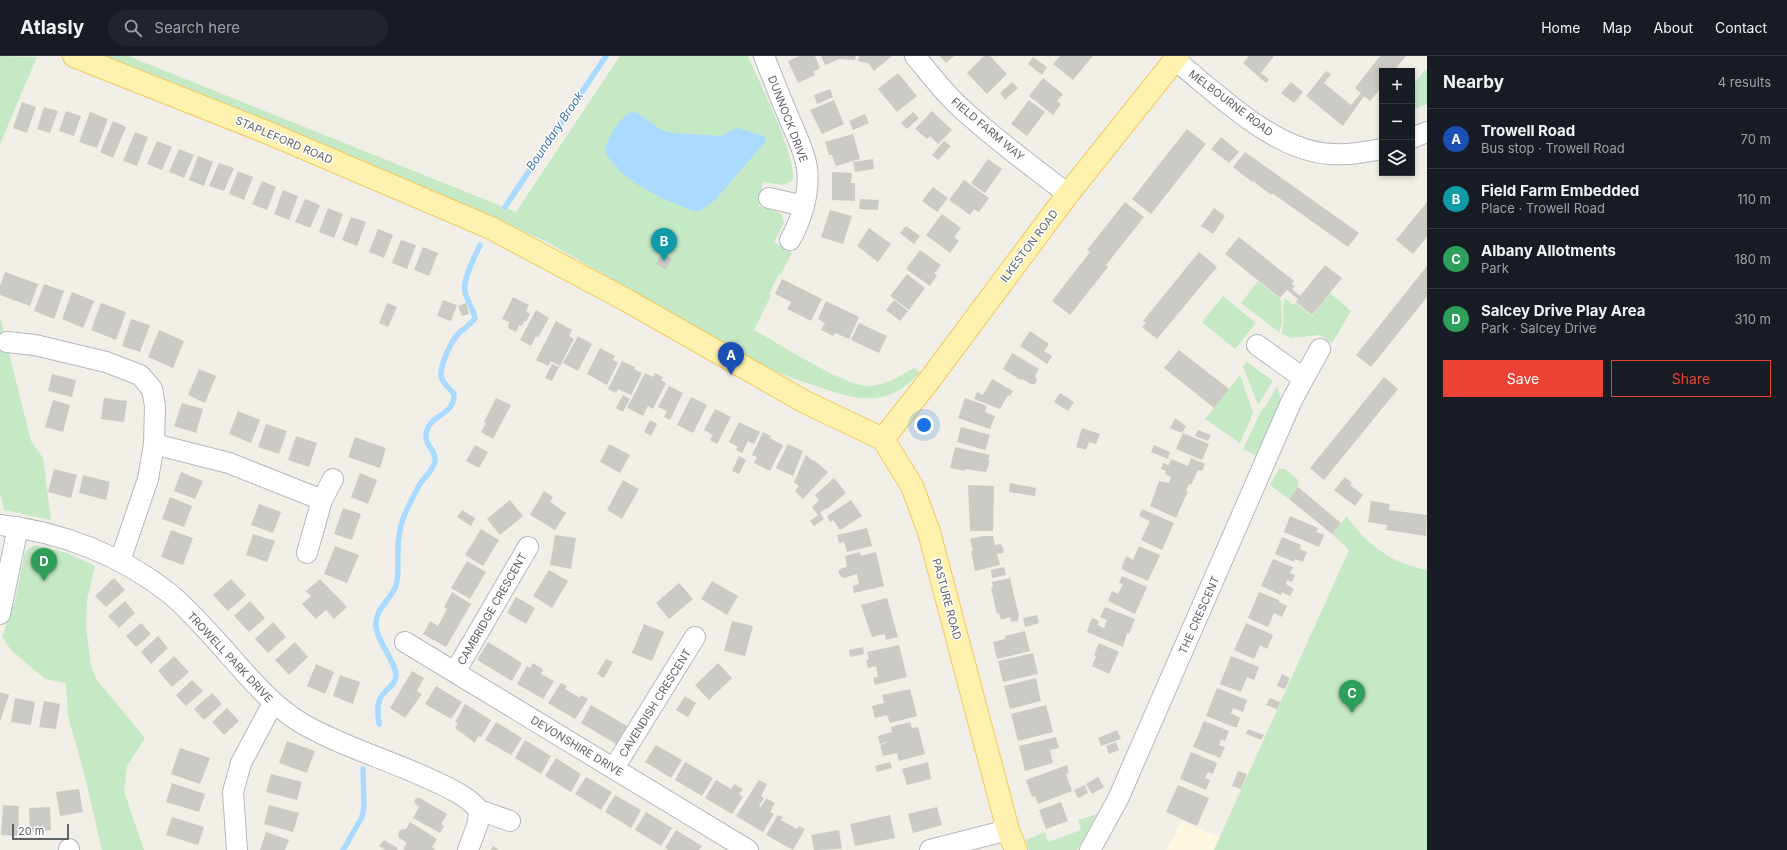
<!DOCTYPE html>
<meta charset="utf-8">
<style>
:root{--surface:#171b24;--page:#20242c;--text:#f1f3f6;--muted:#9ea1a6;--line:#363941;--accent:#ea4335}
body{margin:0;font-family:Inter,sans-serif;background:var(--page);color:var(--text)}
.controls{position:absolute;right:12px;top:12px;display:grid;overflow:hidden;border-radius:0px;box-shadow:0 2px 6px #0003}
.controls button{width:36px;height:36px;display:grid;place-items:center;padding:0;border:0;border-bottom:1px solid var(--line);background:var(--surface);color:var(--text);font:20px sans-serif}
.scale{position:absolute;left:12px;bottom:10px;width:57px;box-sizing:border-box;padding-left:4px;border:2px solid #5f6368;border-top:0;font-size:11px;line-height:14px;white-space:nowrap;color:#5f6368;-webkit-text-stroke:3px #fff;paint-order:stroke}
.you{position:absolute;left:924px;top:369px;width:14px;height:14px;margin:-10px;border:3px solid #fff;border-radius:50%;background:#1a73e8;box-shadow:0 0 0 6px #1a73e833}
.badge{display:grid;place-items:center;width:26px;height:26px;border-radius:50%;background:var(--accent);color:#fff;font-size:13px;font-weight:700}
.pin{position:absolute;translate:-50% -33px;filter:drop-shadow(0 1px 2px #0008)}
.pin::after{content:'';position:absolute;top:21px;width:14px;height:12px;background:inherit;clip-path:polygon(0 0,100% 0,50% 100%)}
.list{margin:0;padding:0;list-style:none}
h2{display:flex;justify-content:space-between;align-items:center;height:52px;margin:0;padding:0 16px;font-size:17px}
h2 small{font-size:13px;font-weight:400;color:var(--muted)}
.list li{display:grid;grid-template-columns:26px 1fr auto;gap:12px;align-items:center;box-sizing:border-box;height:60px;padding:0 16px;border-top:1px solid var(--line)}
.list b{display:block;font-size:15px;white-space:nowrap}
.list p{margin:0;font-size:13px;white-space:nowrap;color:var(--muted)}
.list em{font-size:13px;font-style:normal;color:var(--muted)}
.actions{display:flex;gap:8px;padding:12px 16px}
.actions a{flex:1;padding:9px 0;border:1px solid var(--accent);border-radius:0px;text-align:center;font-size:14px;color:var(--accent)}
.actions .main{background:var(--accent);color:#fff}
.icon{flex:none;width:22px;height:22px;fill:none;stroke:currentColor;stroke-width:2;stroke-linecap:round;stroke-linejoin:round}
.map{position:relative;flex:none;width:1427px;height:794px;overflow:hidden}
header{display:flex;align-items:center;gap:24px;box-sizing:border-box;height:56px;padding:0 20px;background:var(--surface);border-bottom:1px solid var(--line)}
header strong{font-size:19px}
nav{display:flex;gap:22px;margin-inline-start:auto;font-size:14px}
.search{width:280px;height:36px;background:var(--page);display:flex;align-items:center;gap:10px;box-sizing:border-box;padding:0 14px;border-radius:22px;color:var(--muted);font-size:15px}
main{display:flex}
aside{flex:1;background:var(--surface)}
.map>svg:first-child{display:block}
.commercial{fill:#fef7e0}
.green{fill:#c5e8c5}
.water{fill:#aadaff}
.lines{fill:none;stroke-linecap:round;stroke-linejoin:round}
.stream{stroke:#aadaff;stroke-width:5.5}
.building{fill:#cccac5}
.minor-casing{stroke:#b5b8bc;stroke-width:22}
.major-casing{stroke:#f2c960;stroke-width:24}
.minor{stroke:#fff;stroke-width:20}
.major{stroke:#fff2af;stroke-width:22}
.labels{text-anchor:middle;stroke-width:3;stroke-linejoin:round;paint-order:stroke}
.street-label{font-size:11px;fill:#5f6368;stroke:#fff}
.water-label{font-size:12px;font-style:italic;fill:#4174aa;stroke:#fff}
</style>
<header>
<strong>Atlasly</strong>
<div class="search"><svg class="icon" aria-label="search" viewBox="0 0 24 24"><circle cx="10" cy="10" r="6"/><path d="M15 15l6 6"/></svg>Search here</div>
<nav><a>Home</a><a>Map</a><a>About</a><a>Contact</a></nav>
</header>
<main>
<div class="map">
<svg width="1427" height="794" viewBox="0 0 1427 794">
<rect width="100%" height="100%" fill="#f1efe8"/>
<path class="commercial" d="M1182,765L1220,782L1214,794H1166Z"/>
<path class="green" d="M0,0L37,1L0,88Z
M106,0H128L516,156L620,0H748C757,22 800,106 792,125L783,129L763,126L759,150L775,155L782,159L784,166L774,186L792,197L781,218H779L769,238L771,239L754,274C778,287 845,331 869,330C886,329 900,320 914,312L920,316C889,352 858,345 819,331C802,326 786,320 770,313L547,186L479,155L261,63Z
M1425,14H1427V48L1412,54V30Z
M1258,225L1281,244L1282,268L1279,276L1241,247Z
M1330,237L1351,255L1332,287L1320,279L1291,282L1281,277C1286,265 1281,254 1285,242L1293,249L1296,247L1312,260Z
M1223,240L1256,267L1235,293L1202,266Z
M0,261L31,385L43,402L51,464L4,454L0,437Z
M1247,306L1273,325L1258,349L1243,310Z
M1240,319L1253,357L1240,387L1205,363Z
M1277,330L1281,345L1256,400L1243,393L1262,353L1266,350Z
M1279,413H1285L1298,424V431L1289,443L1270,429Z
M1347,460C1365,488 1393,508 1427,514V794H1214L1349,494L1332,478Z
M34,489L67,497L95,510L87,544L86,571L91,610L97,624L145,682L127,710L124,735L144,794H102L84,717L68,660L66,627L45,623L11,594L2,581L15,545L25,496Z
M1097,758L1077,794H1029L1026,784L1045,776L1048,786L1081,774L1078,764Z"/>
<path class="water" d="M632,56L638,57L661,74L673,77L721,80L737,72L764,80L766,85L715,144L698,156L690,154C660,141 620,126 605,95C608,80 619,62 632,56Z"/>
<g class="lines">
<path class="stream" d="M505,151L606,0
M379,668C378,660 376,649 381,641C385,633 395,630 396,620C397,607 374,582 376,566C377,553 389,544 395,532C400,519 397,507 398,493C398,484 400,472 403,463C407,452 414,439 420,428C425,420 433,415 435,405C437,394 422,389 427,374C433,357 454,360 454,338C450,333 442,327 441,320C440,309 451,285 459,277C465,272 470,269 475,262C473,252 467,245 465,236C462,224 475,200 480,189
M343,794L362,761L364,750L363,713"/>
</g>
<path class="building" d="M799,0H815L820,12L813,16L815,19L798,27L788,5Z
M821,0H856L855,4L840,3L825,9Z
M859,0H892L874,15L868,7L858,5Z
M940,0H954L946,7Z
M984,0H990L1007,18L987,38L967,17Z
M1060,0H1093L1073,24L1053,8Z
M1249,0H1274L1261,17L1269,23L1266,27L1243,7Z
M1380,0H1406L1394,15H1382V31L1370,45L1364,40L1343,70L1306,40L1326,15L1331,18L1324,27L1351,49L1361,37L1355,32Z
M1033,1L1047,11L1042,19L1028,8Z
M898,17L917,40L897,56L878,33Z
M1043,22L1063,38L1057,45L1061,48L1053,59L1029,40Z
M1012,26L1018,32L1005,44L1000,37Z
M1291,26L1303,36L1294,47L1281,37Z
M830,33L833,41L817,48L814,39Z
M834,44L844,68L822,78L810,54Z
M1029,44L1045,56L1027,80L1011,68Z
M22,46L36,51L27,77L13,72Z
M44,51L58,55L50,77L37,73Z
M66,55L81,60L74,80L59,75Z
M932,55L952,74L938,88L930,80L927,83L915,73Z
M90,56L108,63L97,92L79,86Z
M913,56L919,62L907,73L901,67Z
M865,58L869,67L853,74L849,65Z
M113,65L126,71L113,102L100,96Z
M1187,73L1206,88L1151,158L1132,143Z
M135,76L148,81L137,110L123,105Z
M853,78L860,103L836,110L832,99H829L825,86Z
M1221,81L1239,96L1229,107L1211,93Z
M157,85L172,91L162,114L147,108Z
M944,85L951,90L938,104L932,99Z
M179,93L194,99L184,122L169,116Z
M1245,96L1359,177L1348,191L1272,137L1271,139L1253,125L1252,126L1233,111Z
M198,100L213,106L204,130L189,124Z
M873,103L874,113L855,116L853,106Z
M988,103L1002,113L985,137L971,127Z
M219,107L234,112L224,135L209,130Z
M238,115L253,121L244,144L229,138Z
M832,116L852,117L851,127H855V145L832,144Z
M964,124L989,142L979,156L974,153L970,159L949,144Z
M262,125L276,131L267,154L252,148Z
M933,131L948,142L937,156L922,145Z
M283,134L298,140L289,164L274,158Z
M305,143L320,149L310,172L295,166Z
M860,143L879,144L878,154L859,153Z
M1125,146L1144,161L1106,209L1108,211L1070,259L1052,245L1090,196L1087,194Z
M1427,146V181L1413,198L1396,184Z
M328,152L343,158L334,182L319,176Z
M1214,152L1225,160L1213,178L1201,170Z
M830,154L852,160L843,188L821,181Z
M942,158L961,172L954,181L959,185L950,197L926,179Z
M351,161L366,166L357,190L342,184Z
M906,170L920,180L914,188L900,177Z
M869,172L891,188L878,206L857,190Z
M378,173L393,179L384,202L369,196Z
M1239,181L1294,225L1292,228L1295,230L1292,233L1300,240L1325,209L1342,222L1312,259L1296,246L1298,243L1287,234L1280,242L1225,198Z
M401,184L416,189L407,213L392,207Z
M423,191L438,197L429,220L414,214Z
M920,194L941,209L934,218L937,219L930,230L906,213Z
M1199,196L1217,211L1157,283L1142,271L1146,267L1143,265Z
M662,197L672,203L666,214L656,208Z
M1427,210V241L1371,311L1356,299Z
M5,216L38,228L30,250L0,239V230Z
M907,218L925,232L909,254L890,240Z
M782,223L822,243L811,265L787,253L791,246L775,238Z
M44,228L64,235L54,263L34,255Z
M72,236L94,245L83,272L62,263Z
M513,241L529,249L526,255L530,258L526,266L524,265L522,270L519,269L516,276L508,272L509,266L502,263Z
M443,244L457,249L451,265L437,260Z
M894,244L908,255L900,265L886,254Z
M826,245L859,261L849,283L835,277L833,280L821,274L825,267L818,263Z
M101,247L126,256L116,284L91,274Z
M387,247L397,251L388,271L379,267Z
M466,247L469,258L462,260L458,250Z
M536,254L549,262L538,282L536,280L531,290L520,284Z
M131,263L150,269L140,296L122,290Z
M556,265L572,274L569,280L574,283L560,310L551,305L548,310L536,304Z
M859,267L887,280L879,297L851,284Z
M159,274L184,285L173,312L148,301Z
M1030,275L1049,288L1044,295L1052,300L1047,308L1020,290Z
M578,280L592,288L578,315L563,307Z
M600,292L615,300L613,304L618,307L607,329L587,318Z
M1179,294L1229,333L1214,352L1164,312Z
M1012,297L1039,313L1035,320L1037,324L1035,328H1031L1022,323L1021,324L1003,313Z
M622,305L635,311L634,313L642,317L631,339L618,333L616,337L608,333Z
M552,308L559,311L552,325L545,322Z
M199,313L216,320L205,347L188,339Z
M645,317L653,321L655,317L663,321L661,324L666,327L653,353L648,350L643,360L627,352Z
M52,318L76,324L72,341L48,335Z
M1384,321L1398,333L1324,424L1310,412Z
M992,323L1013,335L1010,340L1008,339L1000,353L974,343L977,336L983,339Z
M669,330L683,337L670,364L664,361L667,355L658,351Z
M1060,337L1074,346L1068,355L1054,346Z
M623,339L630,343L623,356L616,352Z
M691,341L707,349L693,377L677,369Z
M104,342L127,345L124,366L101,363Z
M496,342L511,349L493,383L481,376L486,367L484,366Z
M965,342L987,350L985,356L995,360L990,373L958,362Z
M53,344L70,349L63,376L45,371Z
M182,347L203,353L196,377L174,370Z
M715,353L731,361L717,388L710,384L713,379L704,374Z
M238,355L260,364L251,387L229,378Z
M1175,362L1186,370L1182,377L1170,372Z
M650,364L657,368L651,380L644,376Z
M739,366L760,376L754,388L748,385L742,397L736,394L738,391L729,386Z
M266,368L287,375L279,398L258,391Z
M961,371L990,379L985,394L957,386Z
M1082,372L1100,378L1096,388L1089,386L1086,394L1076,391Z
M1198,374L1211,379L1208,385L1195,380Z
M763,376L771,380L770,382L783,389L770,415L754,407L757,401L752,399Z
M1183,377L1209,388L1202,404L1176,393Z
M296,380L317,387L309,411L288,404Z
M355,381L386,392L380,412L348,401Z
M609,388L630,399L620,417L600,406Z
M788,388L803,395L793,420L776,412Z
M475,389L488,396L479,412L466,405Z
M1154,389L1170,396L1168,403L1151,396Z
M955,391L990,399L988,404L990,405L986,416L965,413V415L950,412Z
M806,399L813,405L814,404L828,416L803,443L795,435L799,430L794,426Z
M739,400L746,404L739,418L732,415Z
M1191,402L1205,408L1202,415L1198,414L1191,429L1189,428L1186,435H1188L1176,462L1150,450L1159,425L1169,427L1171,421L1165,418L1166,415L1161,413L1163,407L1169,409L1171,403L1188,410Z
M54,413L77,419L71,442L48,436Z
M181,416L203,425L195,443L174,435Z
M360,417L377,424L368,448L351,441Z
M83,419L110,426L106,444L79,437Z
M1345,421L1352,427L1350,429L1363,439L1355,450L1334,434Z
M834,422L846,437L827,453L826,452L820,457L824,463L814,470L810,465L818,459L812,451L819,444L815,439Z
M623,424L639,433L622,463L607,454Z
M1010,427L1036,432L1035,440L1009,436Z
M968,429L994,430L993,475H970Z
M1298,431L1341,467L1332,478L1289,443Z
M544,435L553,441L550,446L566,457L555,474L530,459Z
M170,441L192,450L184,471L162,463Z
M510,444L523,460L500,479L487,463Z
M851,444L862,460L840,474L833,464L830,466L827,460Z
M1371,445L1390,448L1389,454L1427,459L1426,480L1386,474L1387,469L1368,466Z
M259,448L281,456L273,477L251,469Z
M343,452L361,458L352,484L334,478Z
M1142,453L1174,467L1162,494L1141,484L1150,465L1139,460Z
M462,454L475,462L471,470L457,461Z
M1290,460L1318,472L1316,476L1324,479L1319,491L1284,476Z
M867,472L872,490L847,496L844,486L839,487L837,479Z
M481,473L499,484L483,510L465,499Z
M171,474L193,482L183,509L161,501Z
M253,478L275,485L267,506L246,499Z
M555,479L576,482L571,513L550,509Z
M983,480H993L995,489L1001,488L1004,494L1003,497L997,498L1000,509L975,515L971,495H973L970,483Z
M1282,481L1301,489L1300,493L1307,496L1303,506L1295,503L1294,506L1275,498Z
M335,490L359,499L347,527L324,518Z
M1139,490L1160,499L1148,525L1121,513L1126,500L1133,504Z
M860,496L861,500L876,496L884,530L854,537L853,530L859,528L857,518L844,522L840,520L838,515L842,512L847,511L845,500Z
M1273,503L1293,511L1290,517L1295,519L1292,526L1287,524L1286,528L1294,533L1290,540L1282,536L1281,539L1261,530Z
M467,505L486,516L470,543L451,532Z
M1004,511L1006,519L992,522L991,514Z
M549,514L568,525L552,552L533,540Z
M1122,520L1147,531L1135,558L1108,545L1112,535L1118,538L1123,528L1119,527Z
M114,522L125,534L106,551L95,540Z
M1010,522L1019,560L1018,565L1011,566L1010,561L1001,564L999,557L997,558L991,532L993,531L992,526Z
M231,523L246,539L228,555L213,539Z
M320,523L347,551L334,563L326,554L316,563L302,548L311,540L306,535Z
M712,525L738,540L727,559L701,543Z
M679,527L693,543L669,563L656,547Z
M452,536L471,548L446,591L423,578L430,565L438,570L447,553L444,551Z
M1259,536L1279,544V546L1287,550L1282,561L1274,557L1268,571L1248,562Z
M516,541L535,552L526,568L507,557Z
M887,542L898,581L886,584L885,578L872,581L861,549Z
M125,545L135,557L119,572L108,560Z
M250,545L265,562L249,576L234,560Z
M1105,551L1135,563L1129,578L1127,577L1123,591L1087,576L1092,562L1099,565L1097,569L1104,572L1107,564L1100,561Z
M1037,559L1039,567L1025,571L1023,562Z
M732,565L753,570L745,600L724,595Z
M273,566L286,581L268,597L255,583Z
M141,567L151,578L136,591L126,580Z
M1246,567L1273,579L1267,593L1260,589L1254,603L1234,594Z
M644,568L664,576L652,605L632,597Z
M1025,575L1030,595L997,603L993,586L1005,583V580Z
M158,580L168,592L151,608L141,596Z
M295,586L308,601L289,619L275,604Z
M488,586L522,607L512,625L477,604Z
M1099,587L1119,596L1109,618L1092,610L1096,600L1094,599Z
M899,589L907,621L875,629L873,622L878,621L876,610L868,612L866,604L869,603L867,596Z
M863,591L864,598L850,601L849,594Z
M1033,597L1038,618L1003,626L998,605Z
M174,600L189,616L172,631L158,615Z
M1231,600L1259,611L1254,624L1247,621L1241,636L1220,628Z
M606,603L613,606L604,622L597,618Z
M533,607L543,613L541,618L554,625L543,643L517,628L527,610L530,612Z
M718,607L732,622L709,644L695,629Z
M316,608L334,616L325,638L307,630Z
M412,615L424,622L417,635L422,638L405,662L390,652Z
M1282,618L1290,622L1285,633L1277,630Z
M340,619L360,626L353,648L333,640Z
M1036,622L1041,645L1010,653L1004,630Z
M192,624L203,635L186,650L176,639Z
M561,627L567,630L565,633L580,642L581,639L588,643L575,663L548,647Z
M436,630L462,646L451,663L425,648Z
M1217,632L1247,644L1243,656L1233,652L1231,657L1240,662L1237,671H1234L1206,660Z
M910,633L917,660L890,667L887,659L875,662L872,650L884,647L882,639Z
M0,636L9,639L0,665Z
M212,637L222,648L204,664L194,653Z
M685,640L696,647L688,661L676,654Z
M15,642L35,646L31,669L11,666Z
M1270,642L1280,646L1277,653L1266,649Z
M44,645L60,648L56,673L39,671Z
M465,648L491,664L481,681L478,680L475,687L455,672L458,668L455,666Z
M591,649L627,670L616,688L581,667Z
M1046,649L1053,676L1018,685L1011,658Z
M227,652L239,665L224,679L212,666Z
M1204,665L1229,675L1225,685L1221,683L1219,689L1225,691L1220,702L1193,691Z
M496,666L522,682L511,699L485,684Z
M910,666L912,672L918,671L925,698L899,705L897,697L883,700L880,689L894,684L880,688L878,680L892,676L891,671Z
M1248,673L1264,679L1261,684L1246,678Z
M1117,674L1121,683L1101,690L1098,682Z
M1056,681L1059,692L1050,694L1053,707L1025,715L1019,690Z
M525,684L551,700L541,718L515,702Z
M287,685L315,695L307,717L279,707Z
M1116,686L1119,694L1109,698L1106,690Z
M656,689L682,704L671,722L645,706Z
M180,692L210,702L200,728L171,718Z
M1191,696L1217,707L1213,718L1208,716L1205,722L1210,724L1206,734L1180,723Z
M556,702L581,718L571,736L545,720Z
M685,706L713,722L702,740L675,724Z
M890,706L892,712L877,716L875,710Z
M928,706L931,723L907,729L902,713Z
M1067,709L1069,717L1066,718L1072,735L1038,748L1035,740L1032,741L1026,724Z
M1238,715L1247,718L1241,733L1232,730Z
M271,718L302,726L297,744L266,736Z
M586,721L612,736L601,754L575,738Z
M1098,721L1104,731L1092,738L1086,728Z
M716,724L731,733L734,728L743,733L739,738L743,741L732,758L705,742Z
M759,724L767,728L761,740L764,742L759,750L761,751L766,742L775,747L770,756L774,758L763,776L736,760Z
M172,727L205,738L199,756L166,746Z
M1085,729L1088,737L1078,742L1074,734Z
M1178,729L1209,742L1197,770L1166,756Z
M79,733L83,756L60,760L56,736Z
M615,739L641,754L631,772L605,756Z
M416,742H420L447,758L441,768L444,770L440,777L413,762L419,751L414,746Z
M1061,746L1068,765L1046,773L1039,754Z
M3,749L19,750L18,780L1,779Z
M269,749L299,757L293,776L264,768Z
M50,751L51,774L30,776L29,752Z
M937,751L942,769L913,777L908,758Z
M646,756L672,772L661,790L635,774Z
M778,759L783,761L781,764L797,773L799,770L805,773L793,794L766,779Z
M890,759L895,782L855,790L850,768Z
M172,761L204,771L198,789L166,779Z
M410,766L437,783L432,791L435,794H405L403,793L407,787L399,782L398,778L400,774L406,773Z
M676,774L702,790L699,794H668L665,792Z
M839,774L842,793L814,794L811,779Z
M266,776L289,784L285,794H260Z
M384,784L398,792L397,794H385L379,790Z
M493,790L499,794H491Z"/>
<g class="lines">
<g class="minor-casing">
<path id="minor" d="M764,0C773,23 782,46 792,69C798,83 805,97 807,112C810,136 802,163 790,184
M915,0C930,18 944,37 962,53C995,83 1032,111 1068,138
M1175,4C1218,38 1276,97 1333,98C1350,99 1366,96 1382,93
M1412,82L1427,76
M769,142L804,150
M7,286L35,289L106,306L140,319L152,333L155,350L154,388L148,423L120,505
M1257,289L1303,322
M154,388L229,407L322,444
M0,469C61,476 121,499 169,537C185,550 199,566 212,580C241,611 266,646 303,668C343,691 392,705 434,725C451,733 467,740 479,754L478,767L468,794
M307,497L322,444L333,423
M0,558L18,471
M405,586L748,794
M455,616L528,491
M614,712L695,581
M479,754L510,765
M69,793V794
M237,794L233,736L241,707L273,647
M930,794L1008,774
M1090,794L1118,743L1292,344L1320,293"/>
</g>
<g class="major-casing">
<path id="major" d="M74,0L266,76L491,172L628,245L805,346L883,383L912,430L929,476L1008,774L1016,794
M883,383L928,326L1068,138L1178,0"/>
</g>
<use href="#minor" class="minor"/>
<use href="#major" class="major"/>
</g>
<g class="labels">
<g class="street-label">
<text transform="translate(1231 47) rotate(37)" y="4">MELBOURNE ROAD</text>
<text transform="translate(788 63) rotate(69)" y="4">DUNNOCK DRIVE</text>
<text transform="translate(988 73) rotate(40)" y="4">FIELD FARM WAY</text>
<text transform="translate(284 84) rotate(23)" y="4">STAPLEFORD ROAD</text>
<text transform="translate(1029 190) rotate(-53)" y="4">ILKESTON ROAD</text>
<text transform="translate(947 543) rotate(75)" y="4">PASTURE ROAD</text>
<text transform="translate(492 553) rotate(-60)" y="4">CAMBRIDGE CRESCENT</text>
<text transform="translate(1199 559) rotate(-66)" y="4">THE CRESCENT</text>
<text transform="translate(230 601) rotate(47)" y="4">TROWELL PARK DRIVE</text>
<text transform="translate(655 647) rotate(-58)" y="4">CAVENDISH CRESCENT</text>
<text transform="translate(577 690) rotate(31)" y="4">DEVONSHIRE DRIVE</text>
</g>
<g class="water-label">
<text transform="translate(555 75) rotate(-56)" y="4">Boundary Brook</text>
</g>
</g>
</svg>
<div class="controls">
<button>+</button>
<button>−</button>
<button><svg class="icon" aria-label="layers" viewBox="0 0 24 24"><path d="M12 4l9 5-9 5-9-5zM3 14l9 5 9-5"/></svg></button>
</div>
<div class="scale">20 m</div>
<div class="you"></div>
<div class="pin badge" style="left:731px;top:319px;background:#1a4fb4">A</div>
<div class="pin badge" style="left:664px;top:205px;background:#0f9aa8">B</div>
<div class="pin badge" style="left:1352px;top:657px;background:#2e9e5b">C</div>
<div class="pin badge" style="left:44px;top:525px;background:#2e9e5b">D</div>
</div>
<aside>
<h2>Nearby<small>4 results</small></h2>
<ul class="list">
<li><span class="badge" style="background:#1a4fb4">A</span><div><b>Trowell Road</b><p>Bus stop · Trowell Road</p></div><em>70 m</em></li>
<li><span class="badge" style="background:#0f9aa8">B</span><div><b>Field Farm Embedded</b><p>Place · Trowell Road</p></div><em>110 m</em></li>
<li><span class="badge" style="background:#2e9e5b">C</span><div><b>Albany Allotments</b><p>Park</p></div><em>180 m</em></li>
<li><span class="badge" style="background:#2e9e5b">D</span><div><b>Salcey Drive Play Area</b><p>Park · Salcey Drive</p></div><em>310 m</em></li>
</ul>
<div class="actions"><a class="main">Save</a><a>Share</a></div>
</aside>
</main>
